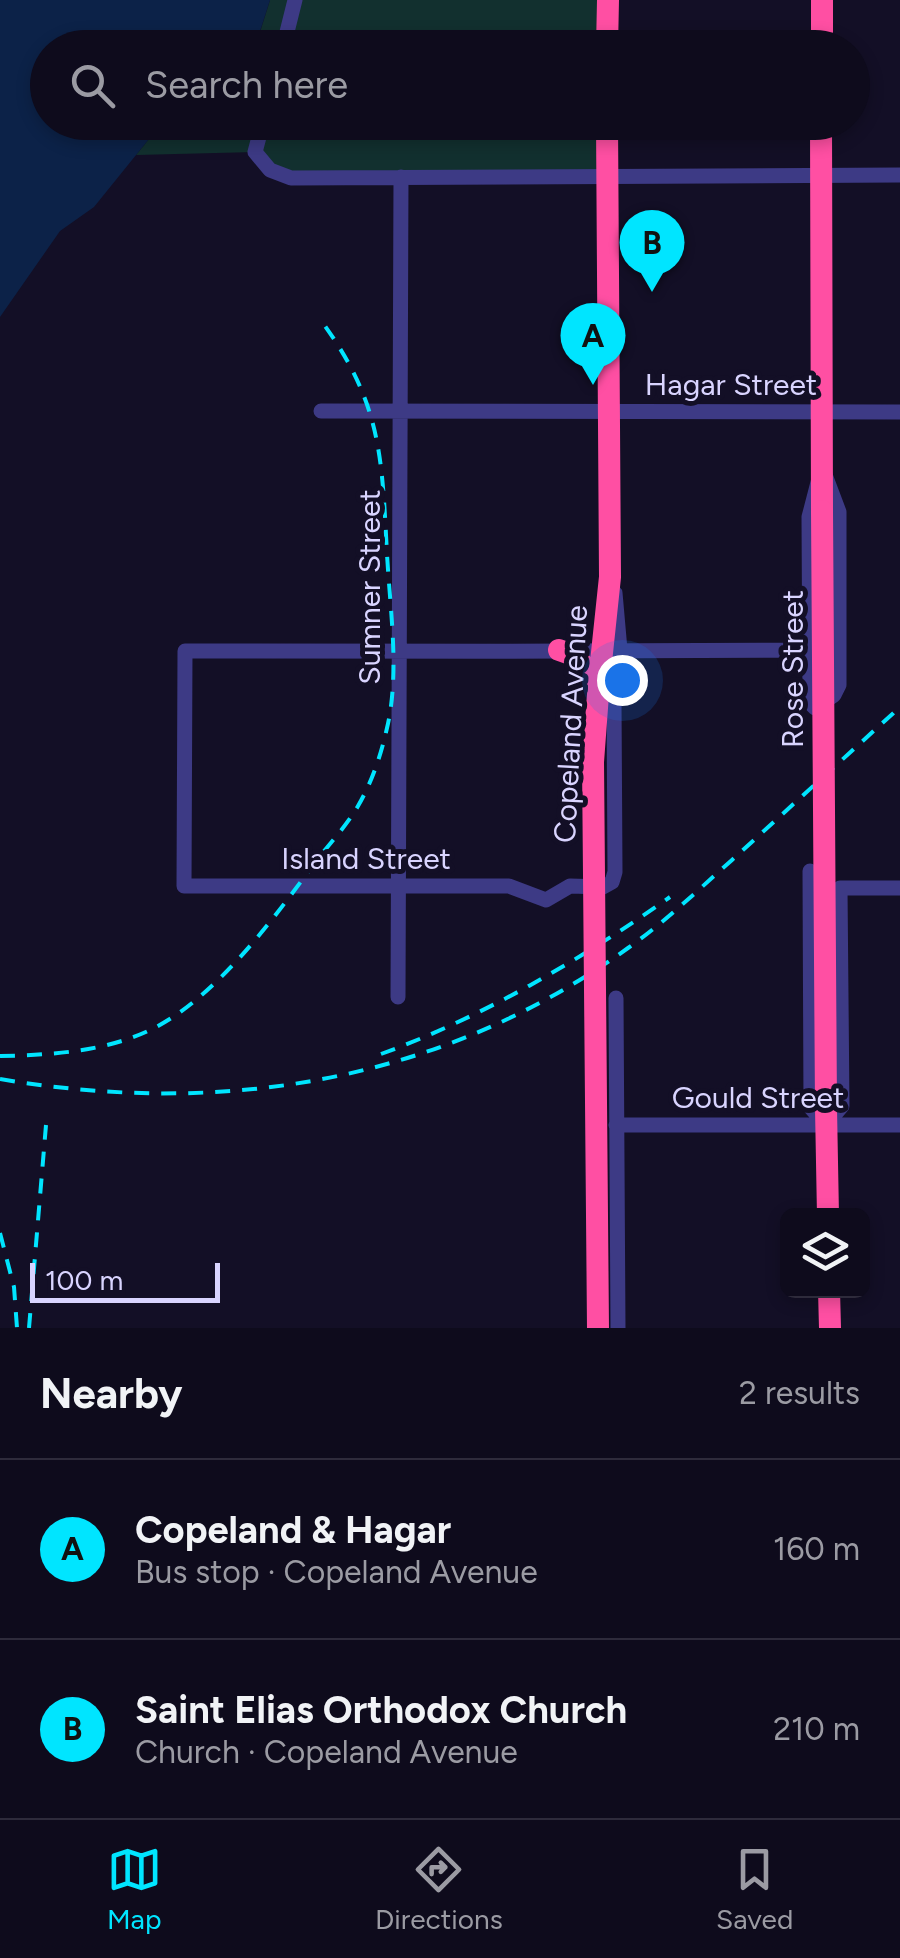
<!DOCTYPE html>
<meta charset="utf-8">
<style>
:root{--surface:#0e0b1c;--page:#1c1929;--text:#f1f3f6;--muted:#9b9ba3;--line:#2e2b3b;--accent:#00e5ff}
body{margin:0;font-family:Figtree,sans-serif;background:var(--page);color:var(--text)}
.controls{position:absolute;right:30px;bottom:30px;display:grid;overflow:hidden;border-radius:15px;box-shadow:0 5px 15px #0003}
.controls button{width:90px;height:90px;display:grid;place-items:center;padding:0;border:0;border-bottom:2px solid var(--line);background:var(--surface);color:var(--text);font:50px sans-serif}
.scale{position:absolute;left:30px;bottom:25px;width:190px;box-sizing:border-box;padding-left:10px;border:5px solid #d9d4ff;border-top:0;font-size:28px;line-height:35px;white-space:nowrap;color:#d9d4ff;-webkit-text-stroke:8px #130f26;paint-order:stroke}
.you{position:absolute;left:622px;top:680px;width:35px;height:35px;margin:-25px;border:8px solid #fff;border-radius:50%;background:#1a73e8;box-shadow:0 0 0 15px #1a73e833}
.badge{display:grid;place-items:center;width:65px;height:65px;border-radius:50%;background:var(--accent);color:#111;font-size:32px;font-weight:700}
.pin{position:absolute;translate:-50% -82px;filter:drop-shadow(0 2px 5px #0008)}
.pin::after{content:'';position:absolute;top:52px;width:35px;height:30px;background:inherit;clip-path:polygon(0 0,100% 0,50% 100%)}
.list{margin:0;padding:0;list-style:none}
h2{display:flex;justify-content:space-between;align-items:center;height:130px;margin:0;padding:0 40px;font-size:42px}
h2 small{font-size:32px;font-weight:400;color:var(--muted)}
.list li{display:grid;grid-template-columns:65px 1fr auto;gap:30px;align-items:center;box-sizing:border-box;height:180px;padding:0 40px;border-top:2px solid var(--line)}
.list b{display:block;font-size:38px;white-space:nowrap}
.list p{margin:0;font-size:32px;white-space:nowrap;color:var(--muted)}
.list em{font-size:32px;font-style:normal;color:var(--muted)}
.icon{flex:none;width:55px;height:55px;fill:none;stroke:currentColor;stroke-width:2;stroke-linecap:round;stroke-linejoin:round}
.map{position:relative;flex:none;width:900px;height:1328px;overflow:hidden}
.search{position:absolute;background:var(--surface);box-shadow:0 5px 15px #0003;left:30px;right:30px;top:30px;height:110px;display:flex;align-items:center;gap:25px;box-sizing:border-box;padding:0 35px;border-radius:55px;color:var(--muted);font-size:38px}
.sheet{height:490px;background:var(--surface)}
nav{display:flex;justify-content:space-around;align-items:center;box-sizing:border-box;height:140px;border-top:2px solid var(--line);background:var(--surface);font-size:28px;color:var(--muted)}
nav a{display:grid;justify-items:center;gap:5px}
nav .on{color:var(--accent)}
.map>svg:first-child{display:block}
.green{fill:#12302f}
.water{fill:#0c2248}
.lines{fill:none;stroke-linecap:round;stroke-linejoin:round}
.minor{stroke:#3d3a85;stroke-width:15}
.highway{stroke:#ff4fa3;stroke-width:22}
.rail{stroke:#00e5ff;stroke-width:4;stroke-dasharray:15 12;stroke-linecap:butt}
.highway-bridge{stroke:#ff4fa3;stroke-width:22}
.labels{text-anchor:middle;stroke-width:10;stroke-linejoin:round;paint-order:stroke}
.street-label{font-size:30px;fill:#d9d4ff;stroke:#130f26}
</style>
<div class="map">
<svg width="900" height="1328" viewBox="0 0 900 1328">
<rect width="100%" height="100%" fill="#130f26"/>
<path class="green" d="M270,0H608L607,47L255,48Z
M190,123H607V176L291,178L255,152L136,155L153,134Z"/>
<path class="water" d="M0,0H270L255,47L48,48V122L190,123L153,134L94,207L60,231L0,317Z"/>
<g class="lines">
<path class="minor" d="M283,48L295,0
M263,122L255,152L270,170L291,178L900,175
M321,411L900,412
M822,467L839,512V685L834,695L815,708L810,703L809,517Z
M615,593L620,650L614,701L615,872L612,882L603,887L570,886L546,900L509,886H184L185,651C393,651 602,652 810,650
M810,871L811,1108L826,1125L842,1106L840,888H900
M398,997L401,177
M616,998L618,1328
M616,1125H900"/>
<path class="highway" d="M607,48L608,0
M822,48V0
M821,122L822,511
M559,650L573,655L599,681
M599,681L610,577L607,122
M826,1108L828,1216
M829,1290L830,1328"/>
<path class="rail" d="M381,1054C483,1017 582,959 670,897
M0,1056C50,1055 102,1052 148,1031C215,1000 274,918 317,860C331,842 347,825 358,806C372,782 381,755 387,728C400,673 390,610 387,554C382,460 382,406 325,326
M0,1079C224,1117 441,1082 628,948C665,922 698,890 732,860C788,809 844,758 900,707
M0,1233L14,1287L17,1328
M29,1328L46,1125"/>
<path class="highway-bridge" d="M822,511L826,1108
M598,1328L593,762L599,681"/>
</g>
<g class="labels">
<g class="street-label">
<text x="731" y="395">Hagar Street</text>
<text transform="translate(370 587) rotate(-90)" y="10">Sumner Street</text>
<text transform="translate(793 669) rotate(-90)" y="10">Rose Street</text>
<text transform="translate(571 724) rotate(-87)" y="10">Copeland Avenue</text>
<text x="366" y="869">Island Street</text>
<text x="758" y="1108">Gould Street</text>
</g>
</g>
</svg>
<div class="controls">
<button><svg class="icon" aria-label="layers" viewBox="0 0 24 24"><path d="M12 4l9 5-9 5-9-5zM3 14l9 5 9-5"/></svg></button>
</div>
<div class="scale">100 m</div>
<div class="you"></div>
<div class="pin badge" style="left:593px;top:385px">A</div>
<div class="pin badge" style="left:652px;top:292px">B</div>
<div class="search"><svg class="icon" aria-label="search" viewBox="0 0 24 24"><circle cx="10" cy="10" r="6"/><path d="M15 15l6 6"/></svg>Search here</div>
</div>
<section class="sheet">
<h2>Nearby<small>2 results</small></h2>
<ul class="list">
<li><span class="badge">A</span><div><b>Copeland &amp; Hagar</b><p>Bus stop · Copeland Avenue</p></div><em>160 m</em></li>
<li><span class="badge">B</span><div><b>Saint Elias Orthodox Church</b><p>Church · Copeland Avenue</p></div><em>210 m</em></li>
</ul>
</section>
<nav>
<a class="on"><svg class="icon" aria-label="map" viewBox="0 0 24 24"><path d="M3 6l6-2 6 2 6-2v14l-6 2-6-2-6 2zM9 4v14M15 6v14"/></svg>Map</a>
<a><svg class="icon" aria-label="directions" viewBox="0 0 24 24"><path d="M12 3l9 9-9 9-9-9zM9 14v-3h6M13 9l2 2-2 2"/></svg>Directions</a>
<a><svg class="icon" aria-label="saved" viewBox="0 0 24 24"><path d="M7 4h10v16l-5-4-5 4z"/></svg>Saved</a>
</nav>
